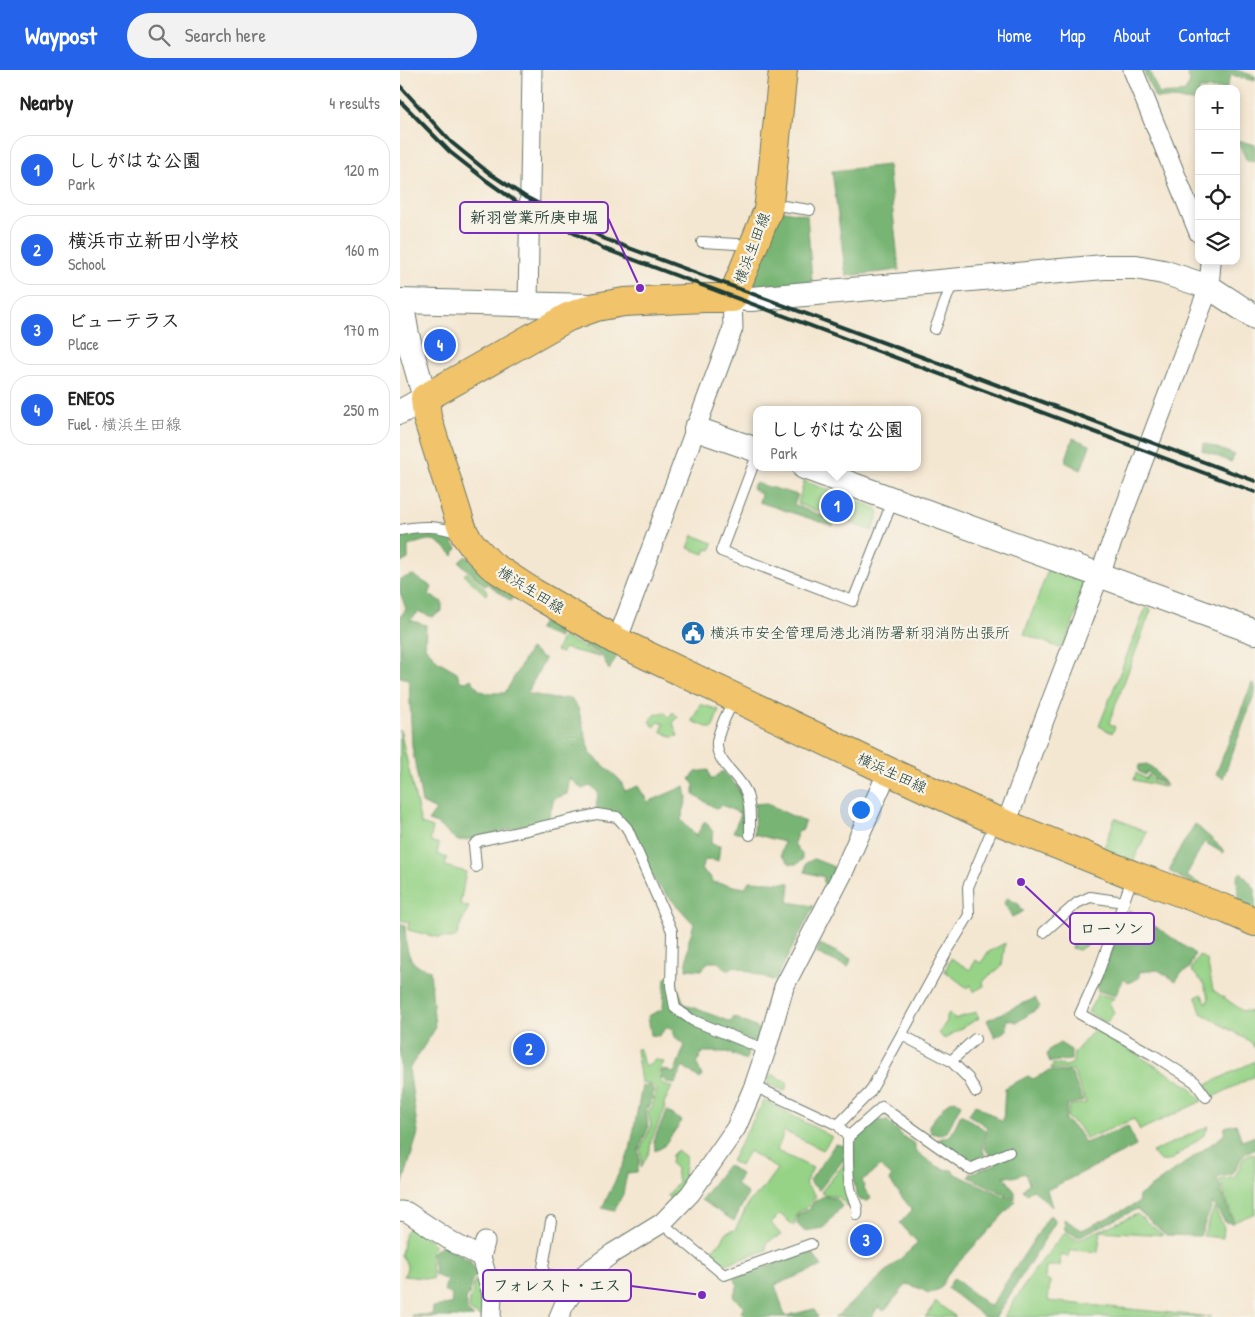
<!DOCTYPE html>
<meta charset="utf-8">
<style>
:root{--surface:#fff;--page:#f2f2f2;--text:#222;--muted:#767676;--line:#e0e0e0;--accent:#2563eb}
body{margin:0;font-family:"Patrick Hand","Klee One",sans-serif;background:var(--page);color:var(--text)}
.controls{position:absolute;right:15px;top:15px;display:grid;overflow:hidden;border-radius:10px;box-shadow:0 2px 8px #0003}
.controls button{width:45px;height:45px;display:grid;place-items:center;padding:0;border:0;border-bottom:1px solid var(--line);background:var(--surface);color:var(--text);font:25px sans-serif}
.you{position:absolute;left:460px;top:739px;width:18px;height:18px;margin:-12px;border:4px solid #fff;border-radius:50%;background:#1a73e8;box-shadow:0 0 0 8px #1a73e833}
.badge{display:grid;place-items:center;width:32px;height:32px;border-radius:50%;background:var(--accent);color:#fff;font-size:16px;font-weight:700}
.pin{position:absolute;translate:-50% -50%;border:2px solid #fff;box-shadow:0 1px 5px #0006}
.popup{position:absolute;left:353px;top:336px;width:168px;height:65px;box-sizing:border-box;display:grid;place-content:center;border-radius:10px;background:var(--surface);filter:drop-shadow(0 1px 4px #0005);font-size:16px;white-space:nowrap;color:var(--muted)}
.popup b{font-size:19px;color:var(--text)}
.popup::after{content:'';position:absolute;left:50%;top:100%;margin-left:-10px;border:10px solid transparent;border-top-color:var(--surface)}
.list{margin:0;padding:0;list-style:none}
h2{display:flex;justify-content:space-between;align-items:center;height:65px;margin:0;padding:0 20px;font-size:21px}
h2 small{font-size:16px;font-weight:400;color:var(--muted)}
.list li{display:grid;grid-template-columns:32px 1fr auto;gap:15px;align-items:center;box-sizing:border-box;height:70px;margin:0 10px 10px;padding:0 10px;border:1px solid var(--line);border-radius:20px}
.list b{display:block;font-size:19px;white-space:nowrap}
.list p{margin:0;font-size:16px;white-space:nowrap;color:var(--muted)}
.list em{font-size:16px;font-style:normal;color:var(--muted)}
.icon{flex:none;width:28px;height:28px;fill:none;stroke:currentColor;stroke-width:2;stroke-linecap:round;stroke-linejoin:round}
.map{position:relative;flex:none;width:855px;height:1247px;overflow:hidden}
header{display:flex;align-items:center;gap:30px;box-sizing:border-box;height:70px;padding:0 25px;background:var(--accent);color:#fff}
header strong{font-size:24px}
nav{display:flex;gap:28px;margin-inline-start:auto;font-size:18px}
.search{width:350px;height:45px;background:var(--page);display:flex;align-items:center;gap:12px;box-sizing:border-box;padding:0 18px;border-radius:28px;color:var(--muted);font-size:19px}
main{display:flex}
aside{flex:1;background:var(--surface)}
.map>svg:first-child{display:block}
.green{fill:#96d387;stroke:#5a885e}
.forest{fill:#78b574;stroke:#4c7954}
.lines{fill:none;stroke-linecap:round;stroke-linejoin:round}
.service-casing{stroke:#6a786b;stroke-width:12}
.minor-casing{stroke:#6a786b;stroke-width:21}
.tertiary-casing{stroke:#6a786b;stroke-width:26}
.primary-casing{stroke:#6a786b;stroke-width:30}
.service{stroke:#fff;stroke-width:10}
.minor{stroke:#fff;stroke-width:19}
.tertiary{stroke:#fff;stroke-width:24}
.primary{stroke:#f1c36a;stroke-width:28}
.rail{stroke:#1f3d34;stroke-width:4}
.labels{text-anchor:middle;stroke-width:4.5;stroke-linejoin:round;paint-order:stroke}
.street-label{font-size:15px;fill:#1f3d34;stroke:#f7f3e8}
.poi-label{font-size:15px;fill:#1f3d34;stroke:#f7f3e8;text-anchor:start}
.leader{fill:none;stroke:#7b2cbf;stroke-width:2}
.callout-dot{fill:#7b2cbf;stroke:#f7f3e8;stroke-width:2}
.callout{fill:#f7f3e8;stroke:#7b2cbf;stroke-width:2}
.callout-label{font-size:16px;text-anchor:middle;font-weight:bold;fill:#1f3d34}
</style>
<header>
<strong>Waypost</strong>
<div class="search"><svg class="icon" aria-label="search" viewBox="0 0 24 24"><circle cx="10" cy="10" r="6"/><path d="M15 15l6 6"/></svg>Search here</div>
<nav><a>Home</a><a>Map</a><a>About</a><a>Contact</a></nav>
</header>
<main>
<aside>
<h2>Nearby<small>4 results</small></h2>
<ul class="list">
<li><span class="badge">1</span><div><b>ししがはな公園</b><p>Park</p></div><em>120 m</em></li>
<li><span class="badge">2</span><div><b>横浜市立新田小学校</b><p>School</p></div><em>160 m</em></li>
<li><span class="badge">3</span><div><b>ビューテラス</b><p>Place</p></div><em>170 m</em></li>
<li><span class="badge">4</span><div><b>ENEOS</b><p>Fuel · 横浜生田線</p></div><em>250 m</em></li>
</ul>
</aside>
<div class="map">
<svg width="855" height="1247" viewBox="0 0 855 1247">
<rect width="100%" height="100%" fill="#f7f3e8"/>
<filter id="ink" filterUnits="userSpaceOnUse"><feTurbulence type="fractalNoise" baseFrequency=".02" numOctaves="2"/><feDisplacementMap in="SourceGraphic" scale="10" xChannelSelector="R" yChannelSelector="G"/><feConvolveMatrix kernelMatrix="1 2 1 2 8 2 1 2 1" color-interpolation-filters="sRGB"/></filter>
<filter id="wash" filterUnits="userSpaceOnUse"><feTurbulence type="fractalNoise" baseFrequency=".0096" numOctaves="4" result="noise"/><feDisplacementMap in="SourceGraphic" scale="20" xChannelSelector="R" yChannelSelector="G"/><feGaussianBlur stdDeviation="1.12" result="paint"/><feColorMatrix in="noise" values="0 0 0 0 0 0 0 0 0 0 0 0 0 0 0 0 0 1.4 0 .05"/><feComposite in="paint" operator="in"/></filter>
<g filter="url(#wash)">
<rect width="100%" height="100%" fill="#f4e7d2"/>
<path class="green" d="M404,411L476,438L479,443L472,461L398,434Z
M293,465L313,473L311,480L306,479L304,484L288,478Z
M648,500L688,513L663,579L624,564Z
M67,502L87,521L86,525L64,505Z
M746,537L751,540L709,653L715,657L712,663L699,656Z
M163,566L200,587L163,578L162,583L156,581Z
M300,634L319,640L312,659L292,651Z
M264,642L269,647L273,642L278,647L273,653L278,666L272,667L261,661L264,654L258,652L255,657L249,652L254,645Z
M0,660L21,754L33,758L30,771L39,774L37,784L47,788L45,796L66,802L60,834L69,837L61,853L57,865L53,868L36,867L8,860L9,852L0,850Z
M736,703L746,709L748,705L752,710L764,717L734,710Z
M715,748L747,762L732,794L702,783Z
M689,865L695,869L679,880L672,878L674,871Z
M605,873L602,896L583,911L584,916L573,922L571,915L567,918L545,901L551,888L570,900L575,890L581,893L588,882Z
M799,885L807,890L813,920L843,941L855,942V979L851,972L801,943L796,927L801,924L807,933L809,928L803,913L791,900Z
M698,924L714,928L709,932L714,943L706,953L688,942Z
M576,942L579,948L544,969L539,963L547,951V946L549,943L555,949Z
M695,959L790,1017L802,1031L740,1060L734,1049L686,1069L678,1056L667,1048L670,1036L686,1033L673,1000L651,999L653,994L666,996L673,993L674,983Z
M236,979H240L244,996L252,994L254,989L264,992L259,1001L260,1010L266,1016L272,1017L264,1033L265,1039L251,1070L250,1080L241,1098L242,1089L240,1080L251,1057L248,1040L252,1038L257,1021L251,1014L241,1012Z
M855,991V1006L813,1027L806,1015Z
M371,1004L388,1013L385,1021L367,1014Z
M364,1030L432,1067L423,1080L384,1061L377,1081L413,1098L405,1113L416,1126L406,1138L397,1143L394,1156L380,1144L371,1153L381,1165L366,1173L367,1180L326,1194L320,1191L309,1181L320,1173L327,1162L335,1160L349,1132L361,1121L377,1099L349,1081L340,1096L331,1091Z
M809,1056L804,1065L771,1090C762,1094 757,1089 752,1082Z
M277,1080L286,1087L282,1120L272,1130L267,1126L278,1113L276,1099L271,1094L272,1085Z
M853,1084H855V1143L834,1152L820,1110L835,1107L844,1087Z
M445,1093L452,1136L449,1138L439,1127L425,1125L421,1122Z
M814,1138L824,1157L823,1168L803,1166Z
M737,1144L763,1165L701,1161L698,1182L670,1180L668,1187L661,1185L660,1196H646L645,1210L650,1211L648,1231L811,1247H604L633,1202L665,1162L677,1170Z
M12,1154L35,1175L30,1183L33,1209L4,1206C9,1196 7,1194 1,1185L5,1162Z
M79,1208L85,1226L83,1247H80L69,1240V1228L73,1224L74,1211Z
M536,1232L556,1247H525Z"/>
<path class="forest" d="M743,0H749L759,24L785,22L790,12L786,0H836L855,6V11L831,5L826,19H799V32L785,30L755,28Z
M837,70L855,75V91H847Z
M488,95L499,200L446,206L432,101Z
M379,140L407,145L412,212L366,220L352,214L355,201Z
M673,368L690,375L681,400L665,392Z
M804,373L835,385L831,392L802,380Z
M355,413L398,425L394,435L436,451L433,456L359,432L361,424L352,418Z
M29,462L47,466L57,478L53,486C34,465 32,468 8,476V489L3,492H0V467L10,463Z
M66,486L113,526L111,531L88,514L85,516L59,492Z
M13,505L32,517L29,525L42,532V541L32,547L19,542L10,550L26,555L25,577L38,591L57,602L60,611L66,612L71,609L79,620L87,623H105L130,579L145,589L127,623L154,629L171,628L178,638L190,683L220,710L225,721L238,716L248,732L285,716L287,729L281,750L296,766L305,751L313,762L311,774L320,776L318,791L305,790L301,800L310,806L312,812L345,818L349,811L390,813L388,832L414,836L375,911L334,896L328,901L318,892H308L302,900L286,899L289,870L294,854L255,812L231,756L196,740L198,722L190,716L182,719L170,708L167,724L154,729L148,749L77,768L58,771L37,754L28,751L36,740L22,733L12,676L9,609L0,607V547L6,539L0,522V509Z
M149,547L158,550L152,558L160,564L159,568L138,560L143,552H147Z
M168,557L217,586L209,600L202,586L165,564Z
M852,613L855,615V623L823,708L816,704Z
M747,694L754,699L767,717L753,708L747,701L745,705L738,701L739,695Z
M308,700L311,710L323,701L336,715L345,733L346,763L333,762L341,744L322,735L317,739L294,725V715L290,709L296,702Z
M365,733L405,752L403,759L398,761L394,773L398,780L402,784V790L397,794H390L381,785L384,772L354,764L355,734Z
M795,754L825,781L823,783L804,772L786,806L804,816L802,820L769,801L776,785Z
M414,789L434,797L430,810L423,821L424,807L405,802L406,793Z
M841,802L855,819V840L838,832L837,807Z
M607,828L620,835L618,838L624,841L612,847L604,833Z
M728,841L761,860L795,884L789,899L781,903L776,911L758,900L739,902V908L728,913L724,909L715,926L698,921L697,915Z
M0,853L5,855C6,869 5,888 18,896C22,898 26,898 30,900L35,959L9,999L18,1063L0,1123Z
M420,874L451,889L448,897L416,883Z
M275,905L277,916L284,934L331,952L334,947L359,959L362,967L361,973L351,971L346,990L327,982H302L297,994L302,1006L300,1009L283,996L275,1014L267,1013L261,1007L262,999L274,1003L285,975L276,969L272,959L266,958L259,966L251,965L248,946L263,939L265,908Z
M635,928L640,937L617,952L607,949V960L595,967L587,950Z
M660,973L671,980V990L650,992L647,985L650,979Z
M649,1001L671,1002L683,1031L668,1035L665,1050L677,1060L685,1073L728,1056L736,1076L647,1120L652,1137L633,1119L627,1124L623,1120L629,1113L625,1103L614,1107L604,1106L615,1122V1129L569,1107L571,1103L596,1094L584,1077L587,1057L569,1045L575,1034L603,1052L605,1018L628,1006L633,1009Z
M242,1016H251L254,1022L250,1037H246L248,1058L238,1081L240,1090L237,1102L227,1103L223,1124L214,1141L202,1138L230,1080Z
M555,1030L561,1034L547,1062L539,1065L531,1063L529,1055L546,1034Z
M267,1041L282,1051L263,1077L255,1081L254,1069Z
M561,1044L585,1060L582,1078L585,1085L568,1092L537,1070L551,1065Z
M476,1050L488,1051L505,1068L515,1074V1080C526,1089 538,1100 552,1100L555,1104L616,1131L548,1204L540,1219L528,1223L521,1219L507,1214L484,1241L478,1237L472,1247H434L438,1245L518,1173L500,1153L512,1140L489,1110L492,1106L480,1096L470,1105L462,1110L465,1120L471,1128L467,1131H464L460,1130L457,1127L452,1103L454,1077L458,1065L465,1055Z
M836,1054L842,1071L855,1066V1078L843,1085L833,1104L817,1108L833,1153L825,1152L813,1133L800,1166L766,1165L737,1139L678,1167L665,1160L664,1149L682,1160L738,1133L739,1126L824,1065L825,1057Z
M435,1074L445,1076L446,1087L419,1120L409,1112Z
M327,1095L341,1104L336,1114L348,1124L334,1151L301,1130Z
M424,1126L437,1129L442,1136L424,1158L404,1161L397,1154L398,1144L409,1140L413,1132Z
M650,1145L656,1151L596,1247H584L547,1218L554,1208L590,1237Z
M43,1175L70,1191L78,1204L72,1210L70,1223L66,1228L67,1241L74,1247H12V1245H32L33,1237L51,1234L52,1225L44,1221L47,1210L35,1205L34,1192L32,1182Z
M410,1181L422,1196L375,1215L385,1246L414,1239L418,1247H346L341,1243L344,1236L333,1227L338,1215L333,1208Z"/>
</g>
<g filter="url(#ink)">
<g class="lines">
<g class="service-casing">
<path id="service" d="M370,134L410,140
M302,172L353,175
M535,259L553,211
M357,385L321,481L453,531L493,430
M0,460C22,455 38,456 60,463
M334,629C328,642 319,657 317,672C315,692 339,705 346,722C351,735 350,751 350,765
M76,797L74,775L79,771L197,744L217,747L227,758L272,861L271,916L275,938L292,950L366,980
M733,806L697,906L680,944L755,986L795,1012L806,1027
M644,862L677,833L690,827L724,832
M502,965L551,991L568,1008L576,1022
M551,991L575,969
M354,1016L438,1055L448,1067L482,1037L570,1099L609,1082
M438,1055L470,1022L546,883L569,845L568,817L596,750
M448,1067C448,1083 447,1107 451,1122C453,1131 459,1135 457,1145
M151,1151L142,1203L162,1208L177,1216
M262,1153L324,1205L411,1174"/>
</g>
<g class="minor-casing">
<path id="minor" d="M733,0L799,163
M128,235L132,0
M217,571L333,258L332,228
M606,754L643,653L809,217L811,193L810,191
M0,1141L7,1142L54,1173L81,1187
M85,1172L81,1187L92,1224L91,1247
M159,1247L164,1235L187,1202L213,1183L262,1153L290,1124L336,1058L354,1016L366,980L384,917L442,805L488,701"/>
</g>
<g class="tertiary-casing">
<path id="tertiary" d="M332,228L351,229L704,197H736L763,202L809,217L855,247
M0,231L191,236
M0,342L25,328L7,265L1,231
M296,359L357,380
M404,397L855,562"/>
</g>
<g class="primary-casing">
<path id="primary" d="M383,0L371,116L368,140L332,228H304L224,232L196,237L168,247L25,328L27,347L60,452L65,465L73,476L91,495L134,523L217,571L488,701L588,747L733,805L828,840L855,852"/>
</g>
<use href="#service" class="service"/>
<use href="#minor" class="minor"/>
<use href="#tertiary" class="tertiary"/>
<use href="#primary" class="primary"/>
<path class="rail" d="M0,16L51,72L89,103L124,126L205,169L855,411
M0,31L50,82L87,111L125,138L205,179L855,422"/>
</g>
</g>
<defs>
<g id="civic-disc" transform="scale(1.25)"><circle r="9.5" fill="#1f6fb2" stroke="#f7f3e8"/><path d="M-.6-6.5H3V-4.5H.6V-3L4-1V1h2V6H-6V1h2V-1L-.6-3ZM-1.2 2.5V6h2.4V2.5Z" fill="#fff"/></g>
</defs>
<g fill-rule="evenodd">
<use href="#civic-disc" x="293" y="563"/>
</g>
<g class="labels">
<g class="street-label">
<text transform="translate(352 178) rotate(-69)" y="5">横浜生田線</text>
<text transform="translate(131 520) rotate(32)" y="5">横浜生田線</text>
<text transform="translate(492 703) rotate(25)" y="5">横浜生田線</text>
</g>
<g class="poi-label">
<text x="310" y="568">横浜市安全管理局港北消防署新羽消防出張所</text>
</g>
</g>
<path class="leader" d="M240 218L208 148M621 812L670 858M302 1225L231 1216"/>
<g class="callout-dot">
<circle cx="240" cy="218" r="5"/>
<circle cx="621" cy="812" r="5"/>
<circle cx="302" cy="1225" r="5"/>
</g>
<g class="callout">
<rect x="60" y="132" width="148" height="31" rx="5"/>
<rect x="670" y="843" width="84" height="31" rx="5"/>
<rect x="83" y="1200" width="148" height="31" rx="5"/>
</g>
<g class="callout-label">
<text x="134" y="153">新羽営業所庚申堀</text>
<text x="712" y="864">ローソン</text>
<text x="157" y="1221">フォレスト・エス</text>
</g>
</svg>
<div class="controls">
<button>+</button>
<button>−</button>
<button><svg class="icon" aria-label="locate" viewBox="0 0 24 24"><circle cx="12" cy="12" r="6"/><path d="M12 2v4M12 18v4M2 12h4M18 12h4"/></svg></button>
<button><svg class="icon" aria-label="layers" viewBox="0 0 24 24"><path d="M12 4l9 5-9 5-9-5zM3 14l9 5 9-5"/></svg></button>
</div>
<div class="you"></div>
<div class="pin badge" style="left:437px;top:436px">1</div>
<div class="popup"><b>ししがはな公園</b>Park</div>
<div class="pin badge" style="left:129px;top:979px">2</div>
<div class="pin badge" style="left:466px;top:1170px">3</div>
<div class="pin badge" style="left:40px;top:275px">4</div>
</div>
</main>
